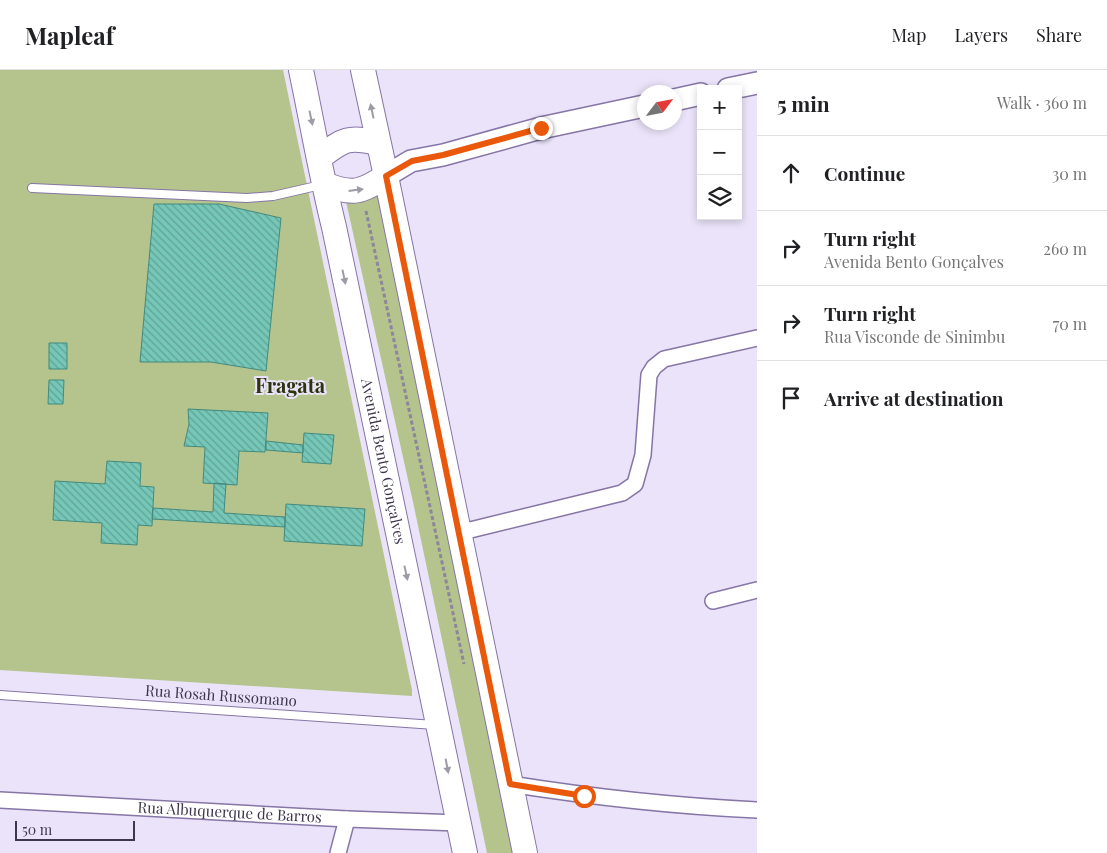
<!DOCTYPE html>
<meta charset="utf-8">
<style>
:root{--surface:#fff;--page:#f6f6f6;--text:#202124;--muted:#757577;--line:#e0e0e0}
body{margin:0;font-family:"Playfair Display",serif;background:var(--page);color:var(--text)}
.controls{position:absolute;right:15px;top:15px;display:grid;overflow:hidden;border-radius:0px;box-shadow:0 2px 8px #0003}
.controls button{width:45px;height:45px;display:grid;place-items:center;padding:0;border:0;border-bottom:1px solid var(--line);background:var(--surface);color:var(--text);font:25px sans-serif}
.compass{position:absolute;left:637px;top:15px;width:45px;height:45px;border-radius:50%;background:var(--surface);box-shadow:0 2px 8px #0003;rotate:58deg}
.scale{position:absolute;left:15px;bottom:12px;width:120px;box-sizing:border-box;padding-left:5px;border:2px solid #3e364c;border-top:0;font-size:14px;line-height:18px;white-space:nowrap;color:#3e364c;-webkit-text-stroke:4px #eae3f9;paint-order:stroke}
.stop{position:absolute;width:15px;height:15px;margin:-11px;border:4px solid #ea580c;border-radius:50%;background:#fff}
.stop.end{background:#ea580c;border-color:#fff;box-shadow:0 1px 5px #0008}
.list{margin:0;padding:0;list-style:none}
h2{display:flex;justify-content:space-between;align-items:center;height:65px;margin:0;padding:0 20px;font-size:21px}
h2 small{font-size:16px;font-weight:400;color:var(--muted)}
.list li{display:grid;grid-template-columns:32px 1fr auto;gap:15px;align-items:center;box-sizing:border-box;height:75px;padding:0 20px;border-top:1px solid var(--line)}
.list b{display:block;font-size:19px;white-space:nowrap}
.list p{margin:0;font-size:16px;white-space:nowrap;color:var(--muted)}
.list em{font-size:16px;font-style:normal;color:var(--muted)}
.icon{flex:none;width:28px;height:28px;fill:none;stroke:currentColor;stroke-width:2;stroke-linecap:round;stroke-linejoin:round}
.map{position:relative;flex:none;width:757px;height:783px;overflow:hidden}
header{display:flex;align-items:center;gap:30px;box-sizing:border-box;height:70px;padding:0 25px;background:var(--surface);border-bottom:1px solid var(--line)}
header strong{font-size:24px}
nav{display:flex;gap:28px;margin-inline-start:auto;font-size:18px}
main{display:flex}
aside{flex:1;background:var(--surface)}
.map>svg:first-child{display:block}
.green{fill:#b5c48d}
.building{fill:url(#building-back-hatch);stroke:#438a7d}
.lines{fill:none;stroke-linecap:round;stroke-linejoin:round}
.lane-casing{stroke:#8675a5;stroke-width:10}
.street-casing{stroke:#8675a5;stroke-width:18}
.secondary-casing{stroke:#8675a5;stroke-width:24}
.primary-casing{stroke:#8675a5;stroke-width:26}
.path{stroke:#8d859b;stroke-width:3;stroke-dasharray:4 2.5;stroke-linecap:butt}
.lane{stroke:#fff;stroke-width:8}
.street{stroke:#fff;stroke-width:15}
.secondary{stroke:#fff;stroke-width:21}
.primary{stroke:#fff;stroke-width:24}
.oneway{fill:#9e9aa6}
.route{stroke:#ea580c;stroke-width:6}
.labels{text-anchor:middle;stroke-width:4;stroke-linejoin:round;paint-order:stroke}
.street-label{font-size:15px;fill:#3e364c;stroke:#eae3f9}
.district-label{font-size:20px;font-weight:bold;fill:#2c340d;stroke:#eae3f9}
</style>
<header>
<strong>Mapleaf</strong>
<nav><a>Map</a><a>Layers</a><a>Share</a></nav>
</header>
<main>
<div class="map">
<svg width="757" height="783" viewBox="0 0 757 783">
<defs>
<pattern id="building-back-hatch" width="6" height="6" patternUnits="userSpaceOnUse" patternTransform="scale(1.25)"><rect width="6" height="6" fill="#75c7b7"/><path d="M-1 5l2 2M0 0l6 6M5-1l2 2" fill="none" stroke="#61a297"/></pattern>
</defs>
<rect width="100%" height="100%" fill="#eae3f9"/>
<path class="green" d="M0,0H283L412,620V626L0,600Z
M385,115L521,783H487L413,432L345,127Z"/>
<path class="building" d="M154,134H219L281,148L266,301L211,292H140Z
M49,273H67V299H49Z
M49,310H64L63,334H48Z
M188,339L268,343L265,382L239,381L237,415L203,413L205,377L184,376L189,354Z
M304,363L334,365L331,394L302,392Z
M266,371L303,375V383L266,380Z
M107,391L141,393L140,416L154,417L152,456L138,455L137,475L101,473L102,453L53,450L55,411L105,414Z
M214,413L226,414L224,443L285,447V457L152,449L153,438L213,442Z
M286,434L365,439L362,476L284,471Z"/>
<g class="lines">
<g class="lane-casing">
<path id="lane" d="M32,118L247,128L273,126L321,115
M0,625L435,655"/>
</g>
<g class="street-casing">
<g id="street">
<path d="M458,463L622,423L635,414L643,385L649,305L654,297L664,289L757,268"/>
<path d="M713,531L757,520"/>
<path d="M510,714C592,727 674,736 757,740"/>
<path id="s1" d="M0,730L347,749L459,753"/>
<path d="M338,783L347,749"/>
</g>
</g>
<g class="secondary-casing">
<path id="secondary" d="M728,19L757,13
M674,30L701,24
M386,106L411,91L443,85L541,58L644,36"/>
</g>
<g class="primary-casing">
<g id="primary">
<path id="s2" d="M301,0C312,52 321,105 334,157L465,783"/>
<path d="M363,0L386,106L525,783"/>
<path d="M320,87C344,69 348,66 378,73"/>
<path d="M324,114C352,125 361,123 386,106"/>
</g>
</g>
<path class="path" d="M366,141L464,594"/>
<use href="#lane" class="lane"/>
<use href="#street" class="street"/>
<use href="#secondary" class="secondary"/>
<use href="#primary" class="primary"/>
</g>
<defs><path id="oneway-solid" d="M-6-.8H1V-3.2L6.5 0L1 3.2V.8H-6Z" transform="scale(1.25)"/></defs>
<g class="oneway">
<use href="#oneway-solid" transform="translate(372 41) rotate(-102)"/>
<use href="#oneway-solid" transform="translate(311 48) rotate(78)"/>
<use href="#oneway-solid" transform="translate(356 120) rotate(-7)"/>
<use href="#oneway-solid" transform="translate(344 207) rotate(78)"/>
<use href="#oneway-solid" transform="translate(406 503) rotate(78)"/>
<use href="#oneway-solid" transform="translate(447 696) rotate(79)"/>
</g>
<g class="lines">
<path class="route" d="M541,58L443,85L412,91L386,106L510,714L584,726"/>
</g>
<g class="labels">
<g class="street-label">
<text dy="5" stroke="none"><textPath href="#s2" startOffset="400">Avenida Bento Gonçalves</textPath></text>
<text transform="translate(221 626) rotate(4)" y="5">Rua Rosah Russomano</text>
<text dy="5" stroke="none"><textPath href="#s1" startOffset="230">Rua Albuquerque de Barros</textPath></text>
</g>
<g class="district-label">
<text x="290" y="323">Fragata</text>
</g>
</g>
</svg>
<div class="controls">
<button>+</button>
<button>−</button>
<button><svg class="icon" aria-label="layers" viewBox="0 0 24 24"><path d="M12 4l9 5-9 5-9-5zM3 14l9 5 9-5"/></svg></button>
</div>
<svg class="compass" viewBox="-18 -18 36 36"><path d="M0-13l5 13h-10z" fill="#e53935"/><path d="M0 13l5-13h-10z" fill="#757577"/></svg>
<div class="scale">50 m</div>
<div class="stop" style="left:584px;top:726px"></div>
<div class="stop end" style="left:541px;top:58px"></div>
</div>
<aside>
<h2>5 min<small>Walk · 360 m</small></h2>
<ul class="list">
<li><svg class="icon" aria-label="ahead" viewBox="0 0 24 24"><path d="M12 20V5M6 11l6-6 6 6"/></svg><div><b>Continue</b></div><em>30 m</em></li>
<li><svg class="icon" aria-label="right" viewBox="0 0 24 24"><path d="M7 20v-9h11M14 6l5 5-5 5"/></svg><div><b>Turn right</b><p>Avenida Bento Gonçalves</p></div><em>260 m</em></li>
<li><svg class="icon" aria-label="right" viewBox="0 0 24 24"><path d="M7 20v-9h11M14 6l5 5-5 5"/></svg><div><b>Turn right</b><p>Rua Visconde de Sinimbu</p></div><em>70 m</em></li>
<li><svg class="icon" aria-label="arrive" viewBox="0 0 24 24"><path d="M6 21V4h12l-3 4 3 4H6"/></svg><div><b>Arrive at destination</b></div></li>
</ul>
</aside>
</main>
